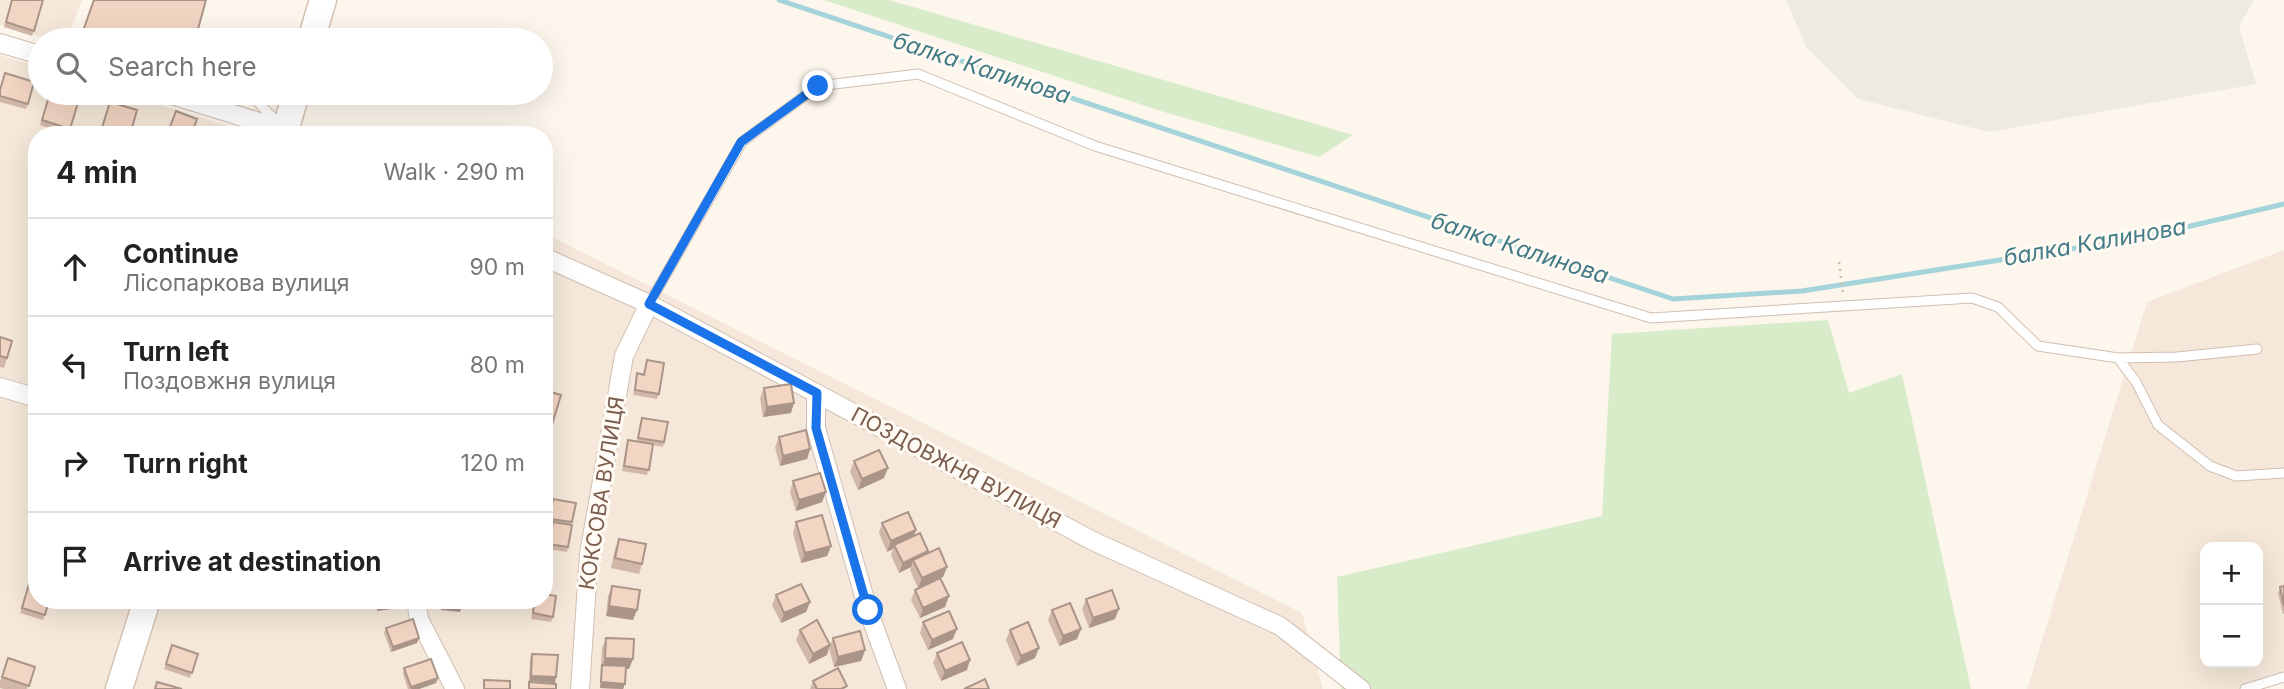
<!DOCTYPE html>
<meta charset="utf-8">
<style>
:root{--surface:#fff;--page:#f2f2f2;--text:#222;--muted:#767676;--line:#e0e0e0}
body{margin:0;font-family:Inter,sans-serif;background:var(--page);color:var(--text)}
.controls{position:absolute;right:21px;bottom:21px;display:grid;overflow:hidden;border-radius:14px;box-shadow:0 7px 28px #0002}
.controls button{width:63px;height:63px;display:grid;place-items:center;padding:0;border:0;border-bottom:2px solid var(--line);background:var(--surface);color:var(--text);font:35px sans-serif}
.stop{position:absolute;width:21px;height:21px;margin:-16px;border:5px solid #1a73e8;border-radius:50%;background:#fff}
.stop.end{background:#1a73e8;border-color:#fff;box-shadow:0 2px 7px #0008}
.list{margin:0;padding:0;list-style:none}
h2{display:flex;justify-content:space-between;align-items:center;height:91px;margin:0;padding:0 28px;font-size:30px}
h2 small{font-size:23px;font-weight:400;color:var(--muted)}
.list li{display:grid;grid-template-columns:46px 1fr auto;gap:21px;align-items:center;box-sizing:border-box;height:98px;padding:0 28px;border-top:2px solid var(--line)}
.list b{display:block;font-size:26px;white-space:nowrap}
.list p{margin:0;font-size:23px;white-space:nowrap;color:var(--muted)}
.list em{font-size:23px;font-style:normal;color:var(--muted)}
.icon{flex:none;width:38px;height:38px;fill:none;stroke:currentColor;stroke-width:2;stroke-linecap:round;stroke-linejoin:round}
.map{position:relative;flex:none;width:2284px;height:689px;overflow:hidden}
.search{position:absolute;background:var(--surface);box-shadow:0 7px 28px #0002;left:28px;top:28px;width:525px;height:77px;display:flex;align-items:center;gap:18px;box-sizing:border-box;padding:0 24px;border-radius:38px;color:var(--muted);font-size:26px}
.panel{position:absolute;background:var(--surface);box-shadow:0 7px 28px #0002;left:28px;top:126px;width:525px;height:483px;border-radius:28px}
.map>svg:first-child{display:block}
.residential{fill:#f5e8da;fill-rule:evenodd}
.industrial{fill:#efe9e4}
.green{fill:#d8ecc9}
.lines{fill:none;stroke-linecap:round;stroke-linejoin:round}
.stream{stroke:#a5d3da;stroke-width:5}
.lane-casing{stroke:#d1beb0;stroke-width:11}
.street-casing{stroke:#d1beb0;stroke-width:20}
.secondary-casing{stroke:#d6c0b0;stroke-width:29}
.path{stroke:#d9b8a5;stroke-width:2.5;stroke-dasharray:2 5;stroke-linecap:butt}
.lane{stroke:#fff;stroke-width:9}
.street{stroke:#fff;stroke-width:18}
.secondary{stroke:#fff;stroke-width:26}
.wall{fill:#d1b7a8}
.shaded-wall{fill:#aa9588}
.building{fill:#f3d5c3;stroke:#aa9588;stroke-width:2}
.route{stroke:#1a73e8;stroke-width:9}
.labels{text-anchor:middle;stroke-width:6;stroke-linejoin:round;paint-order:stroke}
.street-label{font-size:21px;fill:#7a5c4d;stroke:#fffaf3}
.water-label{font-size:23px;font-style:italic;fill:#437c86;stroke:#fffaf3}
</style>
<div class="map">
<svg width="2284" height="689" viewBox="0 0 2284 689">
<rect width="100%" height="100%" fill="#fdf6ec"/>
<path class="residential" d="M0,0H82L67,40H50L0,25Z
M0,55L40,67V93H122L257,135H37V600H544V233L1302,613L1323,689H0Z
M2284,250V677L2242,689H2027L2147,302ZM2205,547H2258V663H2205Z"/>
<path class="industrial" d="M1786,0H2254L2239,26L2256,84L1989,132L1858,99L1806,47Z"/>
<path class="green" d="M824,0H889L1353,135L1319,157L1164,112Z
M1828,320L1849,393L1902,374L1971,689H1341L1337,577L1602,516L1612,334Z"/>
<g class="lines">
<path class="stream" d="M779,0L1673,299L1802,291L2140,238L2284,204"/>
<g class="lane-casing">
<path id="lane" d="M249,93L279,124
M649,304L742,142L818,86L918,74L1095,146L1651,318L1972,298L1998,307L2038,346L2118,358L2177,357L2257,349
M2118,358L2136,382L2158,425L2210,466L2236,476L2284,473
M2245,689L2284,677"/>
</g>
<g class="street-casing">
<path id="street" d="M0,43L40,55
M165,93L285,130
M544,257L649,304L1093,541L1280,626L1361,689
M0,387L37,398
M816,393V428L868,610L897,689
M416,600L419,619L455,689
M580,689L589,554L624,356L649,304"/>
</g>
<g class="secondary-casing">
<path id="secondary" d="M311,40L323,0
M284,135L296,93
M119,689L147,600"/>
</g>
<path class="path" d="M1839,262L1843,294"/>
<use href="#lane" class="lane"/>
<use href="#street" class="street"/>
<use href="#secondary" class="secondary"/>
</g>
<path class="wall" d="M12,0H43L32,36L4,27Z
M93,0L195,40H80Z
M34,82L26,109L0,102V88Z
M50,93H81L68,134L40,125Z
M0,337L7,358L4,368L0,367Z
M647,360L659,394L657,399L633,395L637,373L643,374Z
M764,388L791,413L763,417L760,398Z
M544,390L561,395L547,440L544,439Z
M642,418L664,442L663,447L653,445L647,475L622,471L628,440L637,442Z
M37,425V441L32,440Z
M779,437L810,449L807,459L780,466L775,447Z
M854,461L884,478L858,490L850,472Z
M793,481L822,502L796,511L790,492Z
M553,499L572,522L567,552L547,549L552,524H548Z
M796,522L831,546L827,556L801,563L793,533Z
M882,523L916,530L914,536L928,551L927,554L947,567L943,577L918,588L910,570L911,567L899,573L891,555L893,549L887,552L879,533Z
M619,539L642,564L639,574L611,568L615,549Z
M33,570L49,600L43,620L20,613Z
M612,586L633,620L606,616L608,596Z
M2284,586V614H2283L2278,593L2280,587Z
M915,590L945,607L920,618L911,600Z
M776,595L810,602L806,612L781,623L772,605Z
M1086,599L1115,619L1089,628L1082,609Z
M375,600H406L405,607L377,611Z
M534,600H544L553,617L551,622L531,619Z
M1052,610L1081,629L1077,639L1059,646L1048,620Z
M923,622L953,639L928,650L920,633Z
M386,628L417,643L391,652L384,633Z
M800,630L827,655L809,664L796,640Z
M1010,630L1035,658L1017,666L1006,640Z
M606,638L629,669H626L625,684L623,689L600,688L602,648Z
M833,638L865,650L861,661L834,667L829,648Z
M172,645L198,654L190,678L164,669Z
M937,653L967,670L941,681L933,663Z
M532,654L556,677L555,683L529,681L530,659Z
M8,658L35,667L27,689H4L0,688V682Z
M404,668L436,683L419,689H408L403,674Z
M813,681L846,689H810Z"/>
<path class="shaded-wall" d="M794,403L791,413L763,417L767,407Z
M810,449L807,459L780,466L783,456Z
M888,468L884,478L858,490L862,479Z
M826,492L822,502L796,511L799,500Z
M916,530L912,540L894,545L893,549L887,552L891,541Z
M831,546L827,556L801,563L805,553Z
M928,551L924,561L913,560L911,567L899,573L903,563Z
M947,567L943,577L918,588L922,578Z
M949,596L945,607L920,618L923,608Z
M407,602L405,607L377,611L379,606Z
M810,602L806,612L781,623L784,613Z
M442,605L462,607L460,612L441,610Z
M609,606L637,610L633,620L606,616Z
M1119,609L1115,619L1089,628L1093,618Z
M957,629L953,639L928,650L932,640Z
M1081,629L1077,639L1059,646L1063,636Z
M419,638L417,643L391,652L393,647Z
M830,645L827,655L809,664L813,654Z
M1039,648L1035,658L1017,666L1021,656Z
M865,650L861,661L834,667L838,657Z
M605,658L633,659L629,669L602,668Z
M970,660L967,670L941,681L945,671Z
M531,676L556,677L555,683L529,681Z
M438,678L436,683L419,689H411V687Z
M601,682L625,684L623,689L600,688Z"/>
<path class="building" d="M12,0H43L34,31L6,22Z
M94,0H206L195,40H114L83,31Z
M5,73L34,82L28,104L0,96V90Z
M50,93H81L70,129L42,120Z
M110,102L137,110L130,135H111L101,131Z
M176,111L197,119L191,135H167Z
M544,276L551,279L544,295Z
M0,337L12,341L7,358L0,356Z
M647,360L664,363L659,394L635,390L637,373L644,375Z
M791,384L794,403L767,407L764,388Z
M544,390L561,395L549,435L544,433Z
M642,418L668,422L664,442L638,438Z
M806,430L810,449L783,456L779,437Z
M628,440L653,444L649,470L624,466Z
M879,450L888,468L862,479L854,461Z
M820,473L826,492L799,500L793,481Z
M553,499L576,503L572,522L550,519Z
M908,512L916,530L891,541L882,523Z
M822,515L831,546L805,553L796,522Z
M553,522L572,525L568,547L549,544Z
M920,533L928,551L903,563L894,545Z
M619,539L646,544L642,564L615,558Z
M939,548L947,567L922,578L913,560Z
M33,570L37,571V600H49L45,615L22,608Z
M940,578L949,596L923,608L915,590Z
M801,584L810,602L784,613L776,595Z
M612,586L640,590L637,610L609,606Z
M2284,586V606L2280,587Z
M1112,590L1119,609L1093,618L1086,599Z
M544,594L556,596L553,617L533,613L535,600H544Z
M2258,598L2261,613L2258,614Z
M378,600H406L407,602L379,606Z
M443,600H462V607L442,605Z
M1070,603L1081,629L1063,636L1052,610Z
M949,611L957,629L932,640L923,622Z
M413,619L419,638L393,647L386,628Z
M817,620L830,645L813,654L800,630Z
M1028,622L1039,648L1021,656L1010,630Z
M860,631L865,650L838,657L833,638Z
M606,638L634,639L633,659L605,658Z
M962,642L970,660L945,671L937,653Z
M172,645L198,654L192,673L166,664Z
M532,654L558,655L556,677L531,676Z
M8,658L35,667L29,686L2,677Z
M431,659L438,678L411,687L404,668Z
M602,665L626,666L625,684L601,682Z
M838,668L847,686L841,689H817L813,681Z
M985,679L989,689H964Z
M484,680L510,681V689H484Z
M157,682L182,689H155Z
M529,682L556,684V689H529Z"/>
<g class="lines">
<path class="route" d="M818,86L741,142L649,304L817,393L816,428L868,610"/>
</g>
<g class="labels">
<g class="street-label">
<text transform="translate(956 468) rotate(28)" y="7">ПОЗДОВЖНЯ ВУЛИЦЯ</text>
<text transform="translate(602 493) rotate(-81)" y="7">КОКСОВА ВУЛИЦЯ</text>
</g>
<g class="water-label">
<text transform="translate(982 68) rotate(18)" y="8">балка Калинова</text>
<text transform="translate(2095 242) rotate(-10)" y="8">балка Калинова</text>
<text transform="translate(1520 248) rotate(18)" y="8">балка Калинова</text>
</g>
</g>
</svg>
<div class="controls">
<button>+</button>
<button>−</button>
</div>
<div class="stop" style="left:868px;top:610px"></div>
<div class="stop end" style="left:818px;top:86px"></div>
<div class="search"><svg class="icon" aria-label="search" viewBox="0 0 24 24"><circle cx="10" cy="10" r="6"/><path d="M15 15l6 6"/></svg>Search here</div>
<section class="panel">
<h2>4 min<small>Walk · 290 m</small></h2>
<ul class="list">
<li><svg class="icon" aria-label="ahead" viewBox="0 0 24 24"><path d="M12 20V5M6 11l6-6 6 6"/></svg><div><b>Continue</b><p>Лісопаркова вулиця</p></div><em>90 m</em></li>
<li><svg class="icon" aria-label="left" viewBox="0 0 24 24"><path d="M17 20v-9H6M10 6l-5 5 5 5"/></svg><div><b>Turn left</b><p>Поздовжня вулиця</p></div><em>80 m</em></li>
<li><svg class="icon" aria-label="right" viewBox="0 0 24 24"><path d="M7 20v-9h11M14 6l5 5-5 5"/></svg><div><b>Turn right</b></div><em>120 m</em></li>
<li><svg class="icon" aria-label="arrive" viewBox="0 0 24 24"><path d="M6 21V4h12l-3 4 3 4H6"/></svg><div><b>Arrive at destination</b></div></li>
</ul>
</section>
</div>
